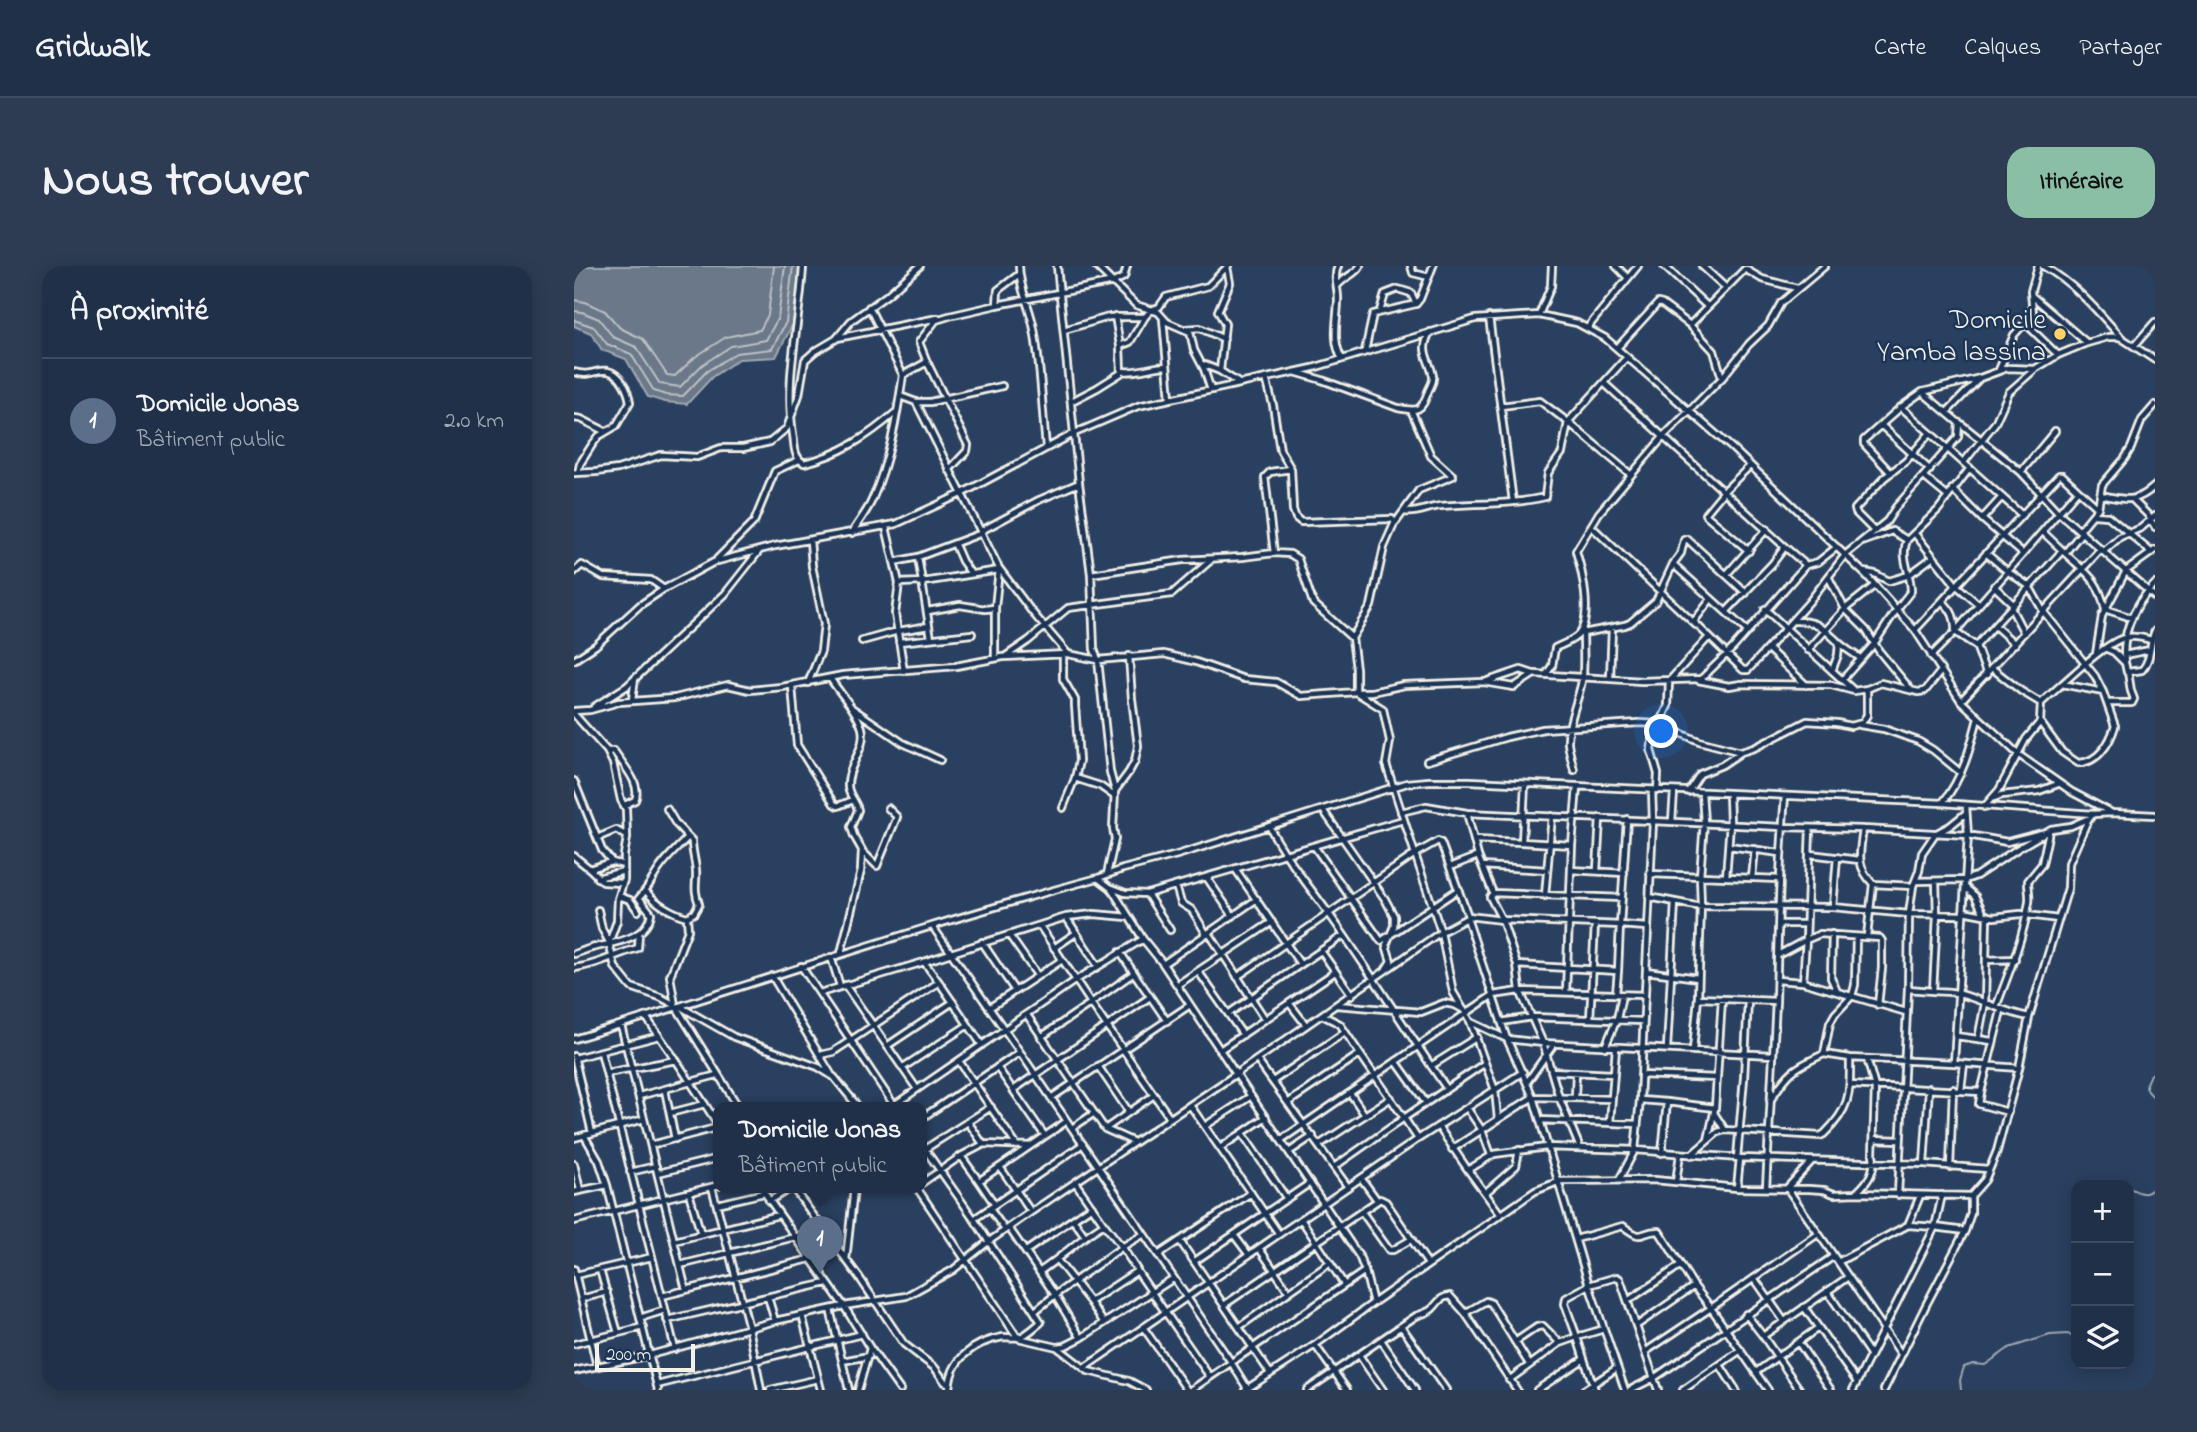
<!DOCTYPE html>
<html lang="fr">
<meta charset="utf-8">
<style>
:root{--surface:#203048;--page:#2d3c52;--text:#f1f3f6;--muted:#a2a9b4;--line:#3d4b60;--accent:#8abfa5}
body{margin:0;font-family:"Indie Flower",sans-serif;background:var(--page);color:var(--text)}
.controls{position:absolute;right:21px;bottom:21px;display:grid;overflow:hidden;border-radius:14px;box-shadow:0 4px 18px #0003}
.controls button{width:63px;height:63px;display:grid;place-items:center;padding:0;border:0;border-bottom:2px solid var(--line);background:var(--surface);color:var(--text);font:35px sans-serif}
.scale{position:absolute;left:21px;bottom:18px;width:100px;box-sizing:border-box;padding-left:7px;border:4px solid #f4f1e8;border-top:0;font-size:19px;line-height:24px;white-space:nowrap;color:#f4f1e8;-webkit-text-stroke:5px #1d3557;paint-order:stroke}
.you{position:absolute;left:1088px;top:466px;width:24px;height:24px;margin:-18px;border:5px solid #fff;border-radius:50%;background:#1a73e8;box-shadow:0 0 0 10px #1a73e833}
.badge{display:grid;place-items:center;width:46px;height:46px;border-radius:50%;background:var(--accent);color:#fff;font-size:23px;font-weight:700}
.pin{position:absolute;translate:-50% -58px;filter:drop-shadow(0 2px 4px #0008)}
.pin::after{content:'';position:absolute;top:37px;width:24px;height:21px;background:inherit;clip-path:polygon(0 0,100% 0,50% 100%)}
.popup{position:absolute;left:139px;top:836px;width:214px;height:91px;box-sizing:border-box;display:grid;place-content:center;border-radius:14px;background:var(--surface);filter:drop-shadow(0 2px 5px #0005);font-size:23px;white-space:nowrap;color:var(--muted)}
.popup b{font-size:26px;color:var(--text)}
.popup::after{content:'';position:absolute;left:50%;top:100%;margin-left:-14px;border:14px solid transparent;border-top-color:var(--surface)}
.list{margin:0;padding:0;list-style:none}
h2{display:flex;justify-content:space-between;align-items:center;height:91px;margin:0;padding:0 28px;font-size:30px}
h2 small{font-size:23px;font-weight:400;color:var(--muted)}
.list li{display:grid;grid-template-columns:46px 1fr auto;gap:21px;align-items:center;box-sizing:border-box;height:126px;padding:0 28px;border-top:2px solid var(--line)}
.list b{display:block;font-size:26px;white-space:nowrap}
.list p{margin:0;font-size:23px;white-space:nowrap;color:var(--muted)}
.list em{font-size:23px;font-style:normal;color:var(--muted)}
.icon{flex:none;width:38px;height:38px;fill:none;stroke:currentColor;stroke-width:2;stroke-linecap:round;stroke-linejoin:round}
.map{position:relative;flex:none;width:1581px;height:1124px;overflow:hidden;border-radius:21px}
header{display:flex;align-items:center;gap:42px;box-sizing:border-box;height:98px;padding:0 35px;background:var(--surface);border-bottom:2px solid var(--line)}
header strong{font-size:33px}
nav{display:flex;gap:38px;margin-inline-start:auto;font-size:24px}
.intro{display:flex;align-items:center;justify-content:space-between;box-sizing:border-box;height:168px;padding:0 42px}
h1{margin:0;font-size:49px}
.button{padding:18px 32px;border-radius:21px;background:var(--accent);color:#111;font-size:24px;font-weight:700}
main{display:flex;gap:42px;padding:0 42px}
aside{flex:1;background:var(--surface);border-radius:21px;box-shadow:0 4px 18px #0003}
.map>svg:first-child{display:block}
.water{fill:#6a788a;stroke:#a1a8b0;stroke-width:2}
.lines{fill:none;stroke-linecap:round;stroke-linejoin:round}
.shore{stroke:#bdc1c2;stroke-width:2}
.stream{stroke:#a1a8b0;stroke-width:2}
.minor-casing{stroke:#f4f1e8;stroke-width:10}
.minor{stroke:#1d3557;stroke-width:4.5}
.poi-dot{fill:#ffd166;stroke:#1d3557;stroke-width:2.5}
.labels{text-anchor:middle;stroke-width:5;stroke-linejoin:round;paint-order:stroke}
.poi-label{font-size:28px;fill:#f4f1e8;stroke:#1d3557;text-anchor:end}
</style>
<header>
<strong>Gridwalk</strong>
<nav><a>Carte</a><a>Calques</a><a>Partager</a></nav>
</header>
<div class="intro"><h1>Nous trouver</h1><a class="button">Itinéraire</a></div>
<main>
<aside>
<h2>À proximité<small></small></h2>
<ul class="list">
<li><span class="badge" style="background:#5c6f8a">1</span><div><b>Domicile Jonas</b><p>Bâtiment public</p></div><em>2.0 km</em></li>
</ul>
</aside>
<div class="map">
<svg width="1581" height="1124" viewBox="0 0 1581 1124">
<rect width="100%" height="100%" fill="#2a4060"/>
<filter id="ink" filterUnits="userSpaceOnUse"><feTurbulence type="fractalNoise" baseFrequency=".0143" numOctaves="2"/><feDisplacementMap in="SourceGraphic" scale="14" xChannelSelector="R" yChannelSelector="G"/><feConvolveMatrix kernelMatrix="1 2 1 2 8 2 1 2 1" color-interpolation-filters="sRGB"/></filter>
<g filter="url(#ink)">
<path class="water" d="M0,0H226V18L219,58L202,91L165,93L138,111L113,138L91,136L74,131L52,93L28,84L17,67L0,60Z"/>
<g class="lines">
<path class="shore" d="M0,34L11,36L31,45L46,62L69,73L93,109L101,110L121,91L152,71L186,64L194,49L200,0
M0,45L8,46L25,53L39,71L62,81L86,118L106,121L128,99L157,80L192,74L204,52L211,0
M0,54L20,61L33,78L57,88L80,125L92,129L109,130L133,105L162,87L198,83L212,56L219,0"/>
<path class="stream" d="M1581,805C1570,814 1568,823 1581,832
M1555,922C1567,927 1571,931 1581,921
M1387,1124L1386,1114L1390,1101L1399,1098L1411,1099L1435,1082L1476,1069L1494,1068L1502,1073"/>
<g class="minor-casing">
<path id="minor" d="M229,0C226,57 210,111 219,168C221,179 219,191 230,197C266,189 294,170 321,147
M445,0C445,22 456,41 460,63C467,101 468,142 472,181
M483,0L505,217L517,308L520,383L524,394L536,506L541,525L539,562L541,573L533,608
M522,0L562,39L584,46L593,56L616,66L620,84L630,103L637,124
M764,0C759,12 764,21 764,33C764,54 757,73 768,93
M837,0L839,7L855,11
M1042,0L1054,12
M1090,0L1133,40
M1128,0L1151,21
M1469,0C1501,18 1522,43 1546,70
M763,20C770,11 782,8 786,0
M1458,30L1513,77
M423,39L540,16L550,11L553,0
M295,41L329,109
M806,45L811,28L824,23L837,27L842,38
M965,49L977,20L978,0
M541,50L546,80
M915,51L939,236
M589,53L596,132
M1451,57L1484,89
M1116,59L1140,85L1148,112
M1014,61L1064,0
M612,63L626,62L650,73
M490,64L535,51H571
M263,72L364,52
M1560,80L1581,56
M1043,82L1084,37L1088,38L1116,59L1171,3L1188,13L1223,22
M791,85L799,48L842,38L846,33L859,0
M1053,91L994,156L1056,208
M353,96L394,179L393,185L375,204
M628,98L646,105L666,118
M1425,104L1440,69L1459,48L1457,25L1464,0
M547,105C562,108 578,100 593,100
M646,105L651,58L644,45L656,17L653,1
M0,106C17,111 22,103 34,105C47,108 54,124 56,136L42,160L25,170L18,179L6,198L4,207
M721,106L748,114L824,142C845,146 847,145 854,126C856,120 860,117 859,110C855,91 845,86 856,66
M692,112L699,139L706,184L717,203L719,244L722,252L727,256L818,253L821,256L810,281L797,340L778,372L782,403V426H798L830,419L910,416L940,421L960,408L1068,415L1127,413L1159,382L1232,299L1244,296L1263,281
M1030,117L1211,281
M326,130L342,136H356L428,120
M498,135L523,122L547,107L546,80L556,76L571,51L577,44L585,41L592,31L634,20L654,0
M342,136L425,302L458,346L494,388L524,394L590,388L622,396L670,413L702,416L727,430L782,426L809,443L816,475L812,498L841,588L663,711
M1327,141L1448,249
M1373,146L1404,114
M0,152L7,153L31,165
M1386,157L1447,206L1484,246L1581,331
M1308,160L1356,204
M1390,196L1421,157L1435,126L1460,104
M1447,206L1481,165
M0,207L22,206L44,203L87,189L123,191L147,182H169L196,176L213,162L225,129L231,94L240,86L262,73L277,55L313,29L346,0
M1317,207L1290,178V174L1327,141L1348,126
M1350,211L1373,230
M1378,223L1408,253L1449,288L1504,224L1524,242
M1526,229C1551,233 1560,239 1581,220
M1560,235L1574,249L1581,261
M830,246C844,248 854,241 867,240C902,237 937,239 971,231L974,207L988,187L994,156L966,135L927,140
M1520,249L1534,250L1577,286
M1408,253L1428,231
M822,256L845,224L879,210L857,190L837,144
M312,261L325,317L321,348L330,405
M1018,261L1122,359
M1506,264L1524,242L1528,219L1551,192L1557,182L1568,154L1581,139
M407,265L465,234L505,217
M1300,265L1282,247L1281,243L1310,212L1332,195L1356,167
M1469,266L1491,287L1508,266
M278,267C284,256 293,246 298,234C315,196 323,151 329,109L353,96L345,76L362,54L375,50L423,39L424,24L444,9
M1341,268L1382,319L1404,338
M1288,276L1318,265L1333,274L1364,244L1396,202
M381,279L388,295L397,308
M1175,285L1131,248L1150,225L1176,200
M1530,285L1546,271L1567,262L1581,250
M700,287L691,211L696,206L717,203
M1412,287L1433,305L1455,320L1469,345L1521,410L1529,426L1541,460C1536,477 1524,497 1504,497L1488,486L1466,456
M1491,287C1513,308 1524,312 1531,343L1558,352
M344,291L357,372
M143,293L180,256L201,205L225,194
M320,296L344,291L408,267
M1099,298L1107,287L1110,274L1113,273L1172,327
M0,306L8,299L29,311L77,314L90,323
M1290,306L1301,308L1315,315L1335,309L1358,292
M517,308L609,294L668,291L700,287L716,288L724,293L739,337L778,372
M1152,309L1193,263
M1255,312L1271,343L1292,364L1305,385L1337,424
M325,317L349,316L425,304
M1420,320L1440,339
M1137,333L1121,354V357L1169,404H1174L1235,336L1271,289L1313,255L1322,241L1384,171L1385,157L1348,126L1406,112L1433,102L1461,103L1484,89L1513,77L1534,71H1546L1581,94
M1368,335C1378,344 1382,352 1381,366L1402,380L1488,285
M1437,342L1450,367
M1191,343L1278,423
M354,345L386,339L411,343L421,342
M1152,346L1198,298L1211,281L1232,299
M1218,355C1242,354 1247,360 1263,375C1270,382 1279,387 1287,393
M1421,360L1441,378
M1341,364L1485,209H1488L1504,224
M1009,367L1051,359L1056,357L1082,335L1099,298L1174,366
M288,375L324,365L355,360
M325,376L398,368
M1402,380L1413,409
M1194,383L1232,419
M1533,383L1540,386L1550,396
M1234,384L1271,343L1301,319
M1522,388L1528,350L1552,305L1581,284
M489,389V413L501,434V439L505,495L501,512L526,520L540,530
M1550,389L1576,384
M432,390L454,375L494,342L598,328L637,294
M1357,390L1381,366L1449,288
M421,392V342L425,303
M0,394L21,380L66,339L90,323L140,296L201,280L322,258L387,228L501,167L564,140L739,102L901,53L965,49L1003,57L1031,72L1158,182L1292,309L1341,364L1387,435L1445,489L1498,526L1538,547L1581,549
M1258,405L1264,389L1265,377
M1553,406C1544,375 1558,340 1581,318
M973,407L978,400L981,382C989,378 999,375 1005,368C1019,350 1008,305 1002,285L1025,247L1090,170L1148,112L1175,78L1194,60L1207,37L1251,0
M256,412C266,428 282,443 288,462C293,483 273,499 274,520C274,529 282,535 284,544L277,561L280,570L288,584L287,605L267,687
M1036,412L1038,362
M1124,414L1155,420L1167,418L1257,419L1280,425L1293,423L1307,417L1344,426L1351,425L1367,405
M1268,414L1300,378L1323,343L1337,325C1337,307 1326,292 1333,274
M911,416L947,404L959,408
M234,417L247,385L250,358L238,300L236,274
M1488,418C1502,406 1537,372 1555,371C1562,370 1570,372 1577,374
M218,420L223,479L260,538L264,540L279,534
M58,434L61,412
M1387,435L1527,283
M1467,437L1488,418L1529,426
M1533,437H1558L1560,433L1557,425L1554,406L1568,404C1578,393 1575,378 1581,365
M20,441L53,420L151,328L185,285
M278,442L329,477L366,494
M0,445L16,444L45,436L101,432L154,419L176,424L208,421L269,409L382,400L429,391L493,388
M0,448L33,485L39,497L47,534L52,543L53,572L50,589V614L44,633L43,655L35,677L41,701L57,721L86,731L101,739
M1286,459L1310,463L1344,475L1359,484L1387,507
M33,485H40C49,499 68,518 61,534L51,539
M853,495L933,471L969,463L1065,457L1085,458L1125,475L1167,486L1180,482L1233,455L1263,457L1277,460L1288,457L1293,449V423
M1000,504C998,495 995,486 994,477C993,455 1007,430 1009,408C1010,393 1009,378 1009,364
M0,515L28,584L38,596L50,599
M541,525L555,506L561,495L564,480L558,433L555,390
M1078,525L1079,555L1208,561L1289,563L1394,569L1433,576L1472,566
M1083,525L1084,508L1077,484L1078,475L1094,440L1095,415L1135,371
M1114,526L1126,508L1148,499L1166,487
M1128,527L1130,556L1126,610L1127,639L1124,732L1202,735C1204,667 1205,599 1211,530
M1420,532L1428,529L1465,525L1484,518
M1369,536C1389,511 1396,483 1404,452
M1392,540L1394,569L1380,797L1445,802
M1410,541L1425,524L1452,473L1466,456L1467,437L1447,425L1419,403
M489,542L501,512
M93,543L102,558L118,575C118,585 121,594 122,604C123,619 119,621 125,638L120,647L113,651
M749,544L811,633L820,650V660L812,679L817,695L812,703
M827,546L852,540L893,547L1079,555L1066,834L1061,884L1045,914
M893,547L904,590L919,627L916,631L928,654L943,699L946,725L969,777L985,831L1006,882
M1053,553L1046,659L1073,661
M1098,555L1100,526
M695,560C714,597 742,628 765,662C802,715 836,770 873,823
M1289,563C1286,587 1281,599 1299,618L1293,670
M23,572L42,564L53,570
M900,574L948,576L951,518
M948,576L998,579
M740,580L807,675L885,623
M1155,580L1206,587
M288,585L303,600L323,551L314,542
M1236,588L1285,594
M0,590L16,603L37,596
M908,600L973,604
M876,601L904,590
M16,603L29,616L49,617
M662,604L726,698
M997,604L1050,607
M1023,604L1026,552
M1076,608L1205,613
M1152,611L1156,557L1155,528
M23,612L50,605
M633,612L659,650
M1178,612L1181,583
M1341,615L1391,614L1402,610L1443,583L1477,563L1497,560L1513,553
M1362,615L1363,649L1359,725C1368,726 1378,725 1386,728C1411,735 1429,746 1455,751
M1299,618L1339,620
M602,620L607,637L618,644L633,669
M538,622L551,627L573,628L829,554
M1392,622L1401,630L1410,648
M72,625C81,637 98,647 113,651
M919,627L1048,632
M573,628L596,664
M45,630L56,634L64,645
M971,630L978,550
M1075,631L1101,636L1093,783
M1101,636L1122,640L1259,641L1335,648L1389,649
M1259,641L1263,591
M24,644L28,663L35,676
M1389,645L1420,651L1446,648L1484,653
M894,650L928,654L1046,659L1044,705
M113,651L114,664L96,710L101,739L165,842
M492,651L520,648L554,651
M1205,658H1232
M466,660L517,737L467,771
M359,661L377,687L492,651L524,700
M635,667L691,753
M1258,668L1257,712L1263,725
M435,669L463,709
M408,676L441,725
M480,682L502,667
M747,685L778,729
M546,686L560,707
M0,688C7,686 15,682 22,681C43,676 73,673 77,647L65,632C74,623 78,613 85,603C93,591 104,582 113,572
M1204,689L1232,674L1236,562
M257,691L266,720
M1413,694L1441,693
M589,698L683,633
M943,699L1044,705L1042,728
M227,700L320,839
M0,702C22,700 42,688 64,682L65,667
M624,705L669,769
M1072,705L1124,712
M198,710L257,808
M1203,714L1229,716L1332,746
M365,716L408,779
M1229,716L1232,674L1246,668L1306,672L1308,675V702L1304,739
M271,719L343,823
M603,719L698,656
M1334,723L1335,648L1339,620L1345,605L1348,587L1361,568L1376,560L1392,547
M992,726L998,579L1003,521
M246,727L350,696
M716,738L732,759
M763,739L847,746L870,737L881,739L890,744
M107,741L160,771L244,801L260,811L285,842
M1422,741C1435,707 1449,673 1455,636C1456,629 1454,622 1454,615L1468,598L1475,565
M415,742L488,694
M654,748L770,669
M453,749L531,863L560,876
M72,751L102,794L145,860
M1016,753L1021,658
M593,755L560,707L517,737L596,852
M897,756L933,773L969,777L1199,789
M927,756L958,751L1069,755
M47,759L112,1024
M1382,770L1418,775
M0,773C175,720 348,659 524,612L549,603L603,589L833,517L855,515H896L1369,537L1519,548L1538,547
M1404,773L1411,737L1413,649
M313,780L379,736
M1031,781L1043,753L1048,729
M646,784L761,706
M1119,784L1124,732
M27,786L101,1083
M786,788L830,852L911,797L896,755L879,726L867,666L841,588L864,575L867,577L894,650L893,652L933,773L959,831L1015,1019L1051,1124
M1250,788L1276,792L1380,797
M246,789L259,786L365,716L350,696L377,687L446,786
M0,790L18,867
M1,792L85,770
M683,794L774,921
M385,795L443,880
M822,795L852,837
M911,797L921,824L924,853
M524,800L555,846
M857,800L903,771
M423,801L471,870
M328,802L394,759
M977,805L1039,808
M33,807L102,794
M1067,809L1143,812
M699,815L771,766
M953,816L980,778
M1276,819L1407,826L1427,745
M91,824L101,873
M439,824L576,731
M1387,824L1390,798
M1407,826L1405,838L1434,846
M776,827L791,849
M65,830L143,809
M477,832L616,739
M1001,832L1002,806
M1066,834L1093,836L1088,887
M1196,835C1214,806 1219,802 1250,788L1256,757L1261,748L1278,730L1281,719L1282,671
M715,836L786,788L766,758L748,749
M1093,836L1141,842
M616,839L705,968
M316,842L502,714L569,673L537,622L525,613
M893,842L908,864L959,831L1037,833
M96,847L131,838
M1140,847L1151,864
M348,852L446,786L657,1096L673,1122
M966,854L1063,858
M394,856L409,878
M1036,856L1042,782
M631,860L677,830
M864,860L894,904
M498,862L519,848
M531,863L580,829
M668,867L713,933
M10,869L25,895L33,919L84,1124
M0,872L70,853
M1300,873L1325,874
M707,874L919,729L946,725L1070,729
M1134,874L1141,842L1148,733
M77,879L145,861
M348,879L400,953L467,1056C462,1060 452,1070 445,1071C440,1072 434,1071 429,1071C400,1076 376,1093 375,1124
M745,879L817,832
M646,882L692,851
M351,883L417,841
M878,883L908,864L917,889
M715,886L739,870
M1117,889L1144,866L1151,864L1246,870L1250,868C1277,842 1276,828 1276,792
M387,890L410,878L456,880
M1163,892L1170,812L1174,734
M1238,895L1213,922L1260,990
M0,898L6,924
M1350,898L1355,822
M426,901L457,946
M760,901L830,852L844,873
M1376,901L1379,823
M56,906L82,900
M84,907L145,892
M787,912L803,934
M501,916L530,958
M1102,916L1106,888
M348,917L387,890L405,915
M138,921L175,1062L187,1124
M187,922L270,1040L296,1082L284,1124
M219,922L285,1011L330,1078L361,1102L371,1116L375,1117
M343,922L444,1072L483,1081L514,1105L555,1115L572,1124
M1163,922L1166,892
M1192,922L1202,735
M0,926L33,919
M1283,926C1295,915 1302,904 1299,888L1301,821L1293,793
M115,927L127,968
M911,927L942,900L945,884
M1324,929L1334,723L1359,725
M1346,930L1334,959L1361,961L1368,929
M195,935L217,922
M143,938L190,927
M421,939L405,915L493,855
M416,943L431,964
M788,946L815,984H819L838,973
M927,949L894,904L920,888L973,881L1061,884L1166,892L1350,898L1414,903
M400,953L509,878
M499,953L511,970
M0,955L145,919
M435,962L481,1029L461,1045
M660,969L675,989
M1002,973L1045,961L1049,960C1071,977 1064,965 1085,965L1120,1020
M100,975L205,949
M606,975L696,1107
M685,982L715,1026
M452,985L518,940
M584,989L677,927
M272,994L280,922
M483,994L516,1036
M621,995L736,917
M1264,996L1334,959
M756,997L770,1018
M106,999L221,971L248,963
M0,1003L23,1100
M26,1004L44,1067
M465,1006C488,991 507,971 530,958L548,981L570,968
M2,1009L78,991
M1180,1012L1210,1055
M1253,1025L1296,1088
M88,1030L236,993
M194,1031L201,1055
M7,1033L33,1026
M1055,1034L1107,999
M799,1037L791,1005L785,990L662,808L867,666L893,652
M650,1039L806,933L812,936L854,998
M1230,1041L1283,1116
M256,1043L275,1124
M891,1047L912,1035L917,1037L955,1098
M1172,1048L1189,1070
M228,1049L247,1124
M66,1052L91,1044
M93,1054L253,1017
M530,1057L516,1036L563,1005L636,1111L791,1005
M827,1060L872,1124
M1062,1060L1120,1020L1137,1042L1244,968
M569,1061L613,1124
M665,1061L756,997L727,953
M507,1072L481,1029L548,981L563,1004
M807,1074L841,1124
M941,1076L963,1061L969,1060L986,1077
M1224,1076L1257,1124
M0,1078L69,1061
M741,1079L773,1124
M484,1081L491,1080L507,1072L600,1012
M296,1082L326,1124
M1071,1086L1137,1042L1194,1124
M785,1089L809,1124
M1010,1093L1003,1071L1030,1063
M268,1095L295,1090
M1146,1099L1162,1124
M510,1102L844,873L949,806
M0,1105L76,1089L201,1055L270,1040L332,1030L379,1004L414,976L457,946L662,808L589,698L569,673
M1182,1106L1244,1062
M935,1114L986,1077L1003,1071L991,1038L992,1032L1015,1019L1043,1011L1046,1013L1084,1124
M83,1119L288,1068
M196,1124L244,1113
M617,1124L636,1111
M671,1124L741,1079L799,1037L961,925L986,915L1081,914L1163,922L1235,923L1250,924L1260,928L1282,927L1397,930
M733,1124L842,1050C847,1048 853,1047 858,1043C865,1036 866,1031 876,1030L891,1047L943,1124
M963,1124L1010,1093L1021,1124
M1010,1124L1043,1102
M1056,1124L1080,1112L1260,990L1327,1088
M1109,1124L1167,1084
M1226,1124L1189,1070L1274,1011
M1279,1124L1361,961L1391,965
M1310,1124L1352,1039L1391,965L1397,947V930L1411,914L1423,885L1445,802L1455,751L1494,622L1495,597L1513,556L1519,548"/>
</g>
<use href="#minor" class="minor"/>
</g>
</g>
<circle class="poi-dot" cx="1486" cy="68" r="7"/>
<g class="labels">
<g class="poi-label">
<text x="1472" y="62">Domicile<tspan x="1472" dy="32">Yamba lassina</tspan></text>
</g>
</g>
</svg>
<div class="controls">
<button>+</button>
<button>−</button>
<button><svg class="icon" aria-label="layers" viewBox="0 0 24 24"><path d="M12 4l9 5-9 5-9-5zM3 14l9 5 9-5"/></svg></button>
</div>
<div class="scale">200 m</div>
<div class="you"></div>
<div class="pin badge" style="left:246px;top:1008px;background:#5c6f8a">1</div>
<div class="popup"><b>Domicile Jonas</b>Bâtiment public</div>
</div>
</main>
